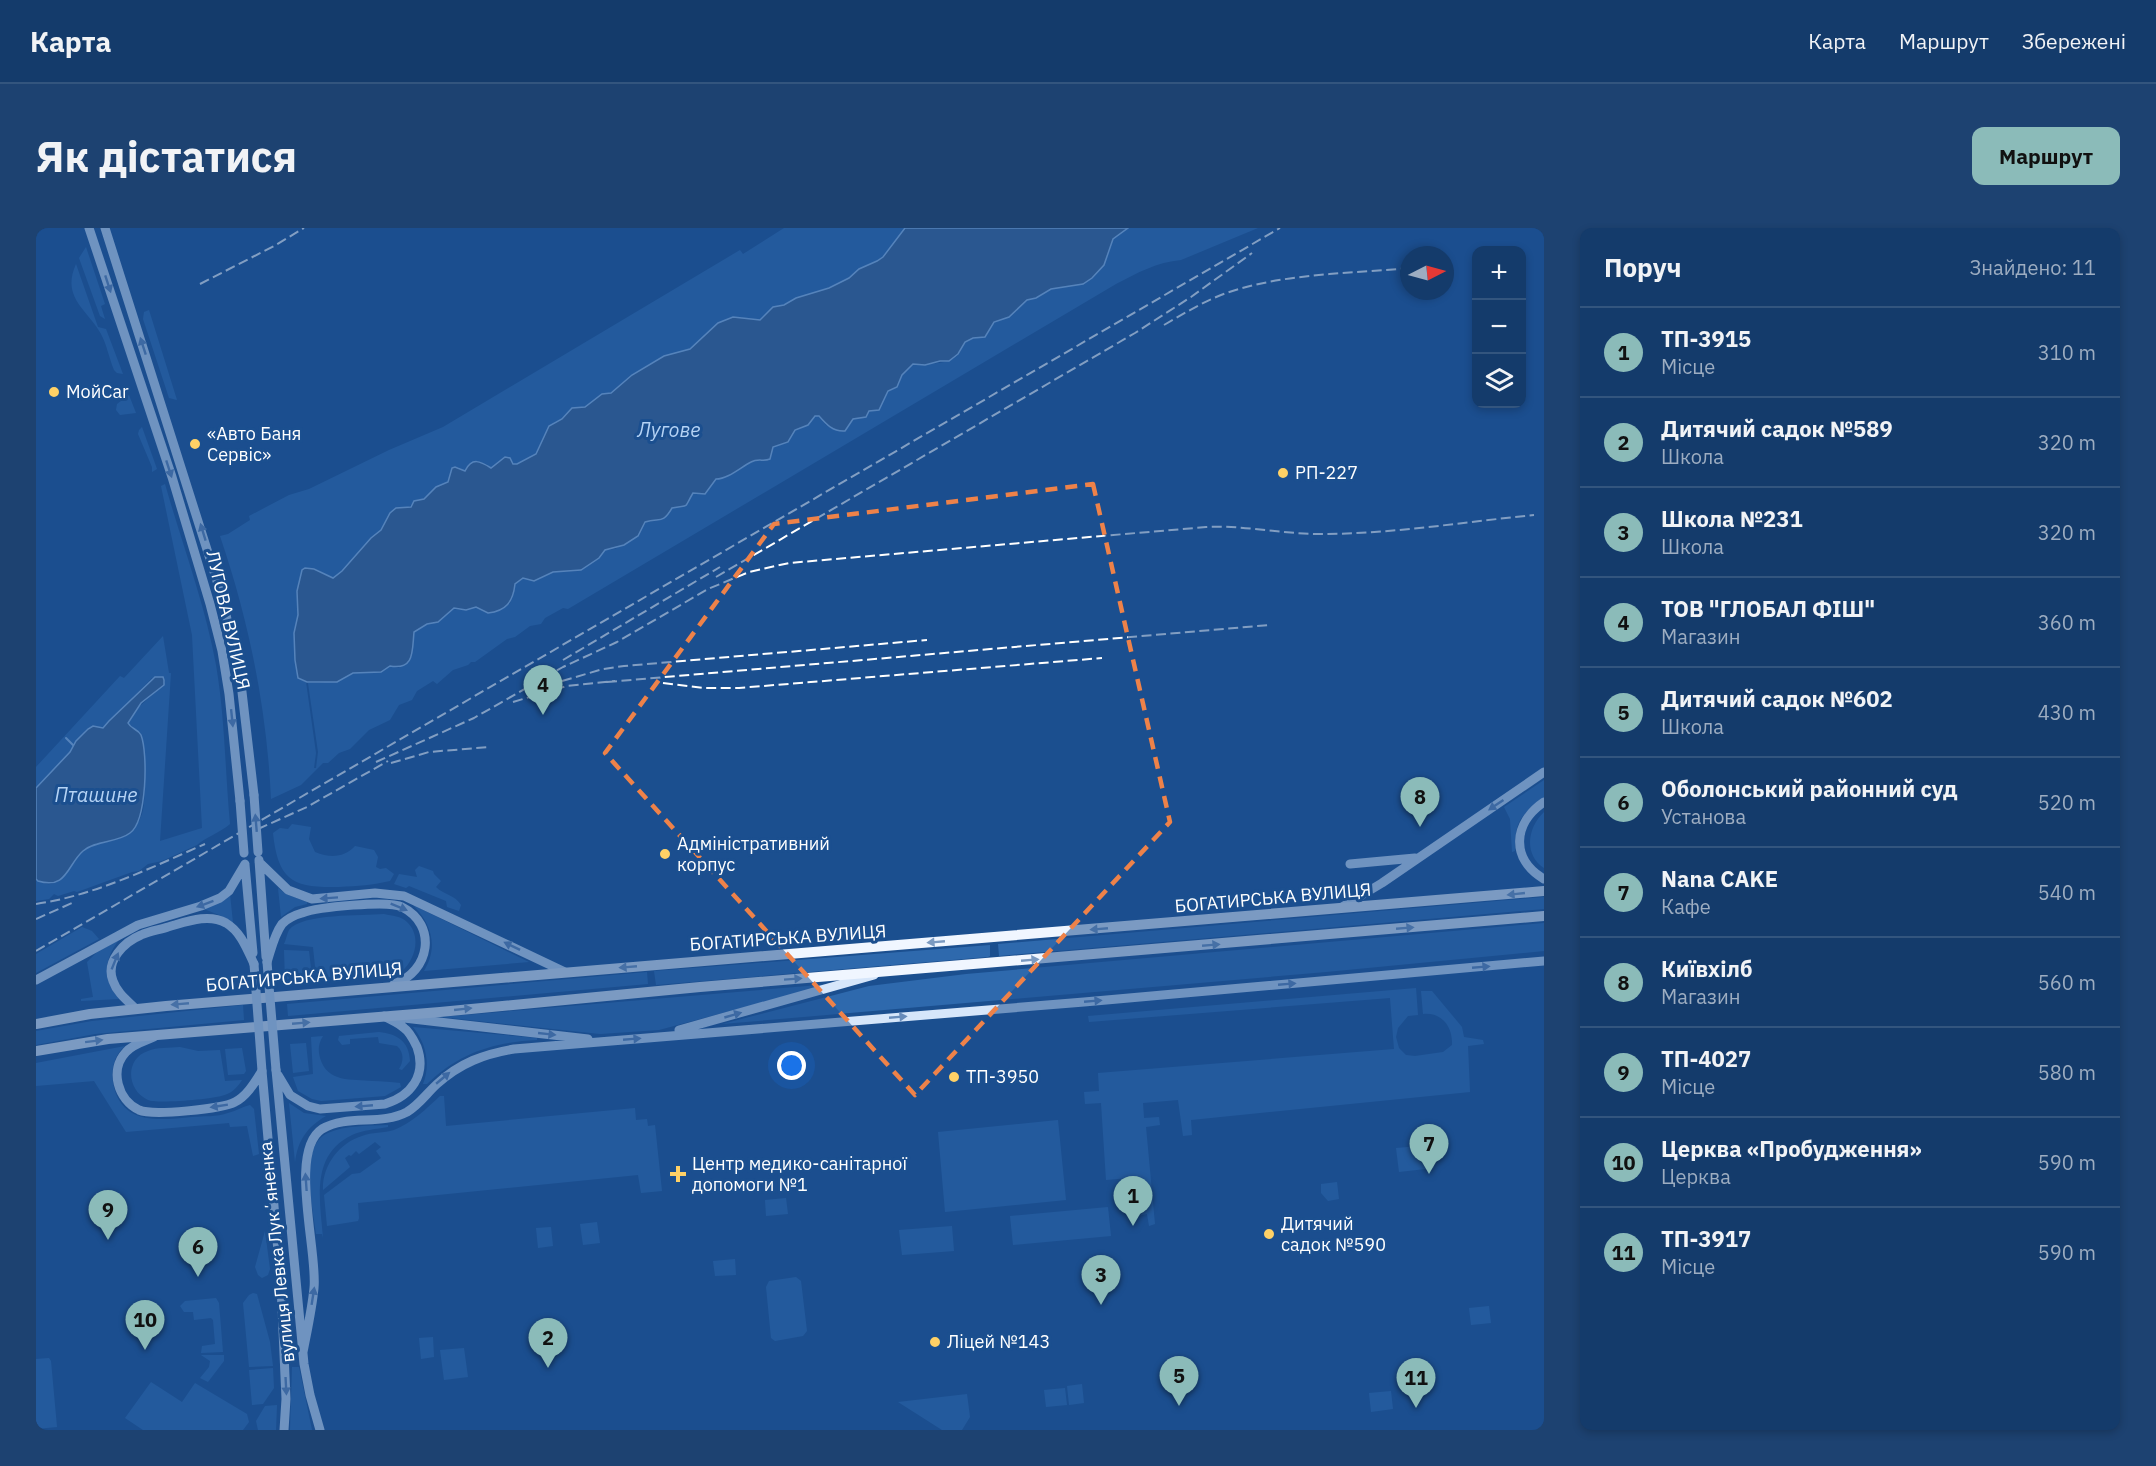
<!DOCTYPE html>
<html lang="uk">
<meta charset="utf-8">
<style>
:root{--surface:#143b6b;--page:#1d4271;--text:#f1f3f6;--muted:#9dadc1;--line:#33557e;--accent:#8bbbb9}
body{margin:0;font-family:"IBM Plex Sans",sans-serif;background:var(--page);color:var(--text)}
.controls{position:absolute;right:18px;top:18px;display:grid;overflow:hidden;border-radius:12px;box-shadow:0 3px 9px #0003}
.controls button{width:54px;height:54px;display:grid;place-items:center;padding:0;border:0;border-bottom:2px solid var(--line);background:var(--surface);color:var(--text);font:30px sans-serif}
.compass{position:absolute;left:1364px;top:18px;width:54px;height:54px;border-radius:50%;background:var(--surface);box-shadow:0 3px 9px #0003;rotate:84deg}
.you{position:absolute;left:756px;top:838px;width:21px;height:21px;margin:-15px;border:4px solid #fff;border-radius:50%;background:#1a73e8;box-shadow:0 0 0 9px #1a73e833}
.badge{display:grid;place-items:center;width:39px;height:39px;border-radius:50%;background:var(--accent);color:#111;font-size:20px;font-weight:700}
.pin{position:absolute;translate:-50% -50px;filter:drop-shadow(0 2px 3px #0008)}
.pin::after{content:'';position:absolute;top:32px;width:21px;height:18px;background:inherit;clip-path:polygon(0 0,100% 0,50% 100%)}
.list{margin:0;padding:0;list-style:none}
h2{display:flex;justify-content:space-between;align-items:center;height:78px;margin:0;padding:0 24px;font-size:26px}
h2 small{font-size:20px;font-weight:400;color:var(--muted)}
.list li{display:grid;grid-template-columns:39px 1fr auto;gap:18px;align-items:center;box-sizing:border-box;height:90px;padding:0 24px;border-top:2px solid var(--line)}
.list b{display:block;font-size:22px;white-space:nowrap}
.list p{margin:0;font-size:20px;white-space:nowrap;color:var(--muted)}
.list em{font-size:20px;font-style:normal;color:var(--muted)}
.icon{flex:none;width:33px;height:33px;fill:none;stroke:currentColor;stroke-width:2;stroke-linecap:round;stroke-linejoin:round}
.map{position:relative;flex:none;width:1508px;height:1202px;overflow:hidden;border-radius:12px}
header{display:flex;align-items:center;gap:36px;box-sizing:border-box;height:84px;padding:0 30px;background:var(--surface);border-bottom:2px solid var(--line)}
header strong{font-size:28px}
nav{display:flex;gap:33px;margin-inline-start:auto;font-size:21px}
.intro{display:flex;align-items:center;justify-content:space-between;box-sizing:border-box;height:144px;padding:0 36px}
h1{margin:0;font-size:42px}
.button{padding:15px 27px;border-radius:12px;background:var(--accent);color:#111;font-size:21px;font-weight:700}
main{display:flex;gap:36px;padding:0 36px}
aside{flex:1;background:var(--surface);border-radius:12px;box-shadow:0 3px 9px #0003}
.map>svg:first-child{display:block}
.green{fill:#2e69ad}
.water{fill:#3c6290;stroke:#9cc4f0;stroke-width:1.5}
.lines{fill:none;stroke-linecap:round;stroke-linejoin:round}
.stream{stroke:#9cc4f0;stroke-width:2}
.secondary{stroke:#d6e6fa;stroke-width:9}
.primary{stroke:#f0f6ff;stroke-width:10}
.rail{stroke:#fff;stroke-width:2;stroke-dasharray:10 4.5;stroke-linecap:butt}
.secondary-bridge{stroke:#d6e6fa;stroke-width:9}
.oneway{fill:#668bba}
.oneway2{fill:#7b9ac1}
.marked{fill:none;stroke:#ee8249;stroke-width:4.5;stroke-dasharray:12 8;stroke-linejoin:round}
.poi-dot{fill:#ffd166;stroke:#1b4f8f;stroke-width:2}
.labels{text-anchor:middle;stroke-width:6;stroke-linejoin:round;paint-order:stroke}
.poi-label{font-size:18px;fill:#fff;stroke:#1b4f8f;text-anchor:start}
.street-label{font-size:18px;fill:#fff;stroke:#1b4f8f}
.water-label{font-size:20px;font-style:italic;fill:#b5d3f5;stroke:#1b4f8f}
</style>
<header>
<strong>Карта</strong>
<nav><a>Карта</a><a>Маршрут</a><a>Збережені</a></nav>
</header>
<div class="intro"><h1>Як дістатися</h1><a class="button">Маршрут</a></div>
<main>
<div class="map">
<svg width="1508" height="1202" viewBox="0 0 1508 1202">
<rect width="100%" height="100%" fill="#1b4f8f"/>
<path class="green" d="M748,0H869L847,29L841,33L823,41L813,50L793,60L760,70L748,77L737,79L724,92L697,89L654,121L628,128L596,147L574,165L566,166L549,179L536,180L526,191L519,194L508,208L500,226L481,236H477L474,230L469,229L455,240L450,236L428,243L422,239L416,240L412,254L400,259L388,271L380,272L372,280H360L354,285L345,303L335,310L306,343L297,350L278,340L265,346L261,363L262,392L258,405L259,432L262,450L270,454L280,525L278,540H280L282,524L272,455H283L309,450L320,444H345L354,438L363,440L377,417L378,404L391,396L402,394L417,381L425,382L440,378C454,386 461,387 474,375L479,356L487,350L498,353L517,344L543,343L563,330L569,322L579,321L599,310L608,294L619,293L636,280L649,279L652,276L657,265H669L680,251L687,250L717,233H732L734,231L737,219L752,214L759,202L772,197L779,188H782L790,197L804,203L812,198L817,191L825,190L833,183L843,182L852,163L863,156L866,147L877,136C891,136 914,137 923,126C926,122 925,117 930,113C936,109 943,111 949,109L958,94L973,89L991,72L1000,70L1015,61L1047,56L1056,50L1068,37L1077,11L1092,0H1222L1145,32C1121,34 1101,45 1080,56L532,381L527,380L509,390L505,396L494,398L479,409L471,411L439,434H435L432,437L417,442L401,456L397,453L381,463L376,472L363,477L354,492L333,502L314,521L303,525L292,535H287L265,557L235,571C231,481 213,393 184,308L192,306L214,292L213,288L253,267L273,261L353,222L407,199L704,22L707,26Z
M50,19L69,76L65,78L69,91L64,88L43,30Z
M40,36L62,99L70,101L87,146L81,145L78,142C73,130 71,117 65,106C51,81 25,70 40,36Z
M113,82L141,172L133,170L107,91L108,84Z
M93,167L100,185L84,187L80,182L81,176Z
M106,199L121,241L116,244V239L102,206L103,202Z
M129,256C146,316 169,376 180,437C189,490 189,543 194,596C185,604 167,611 161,617L126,633L112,636L103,643L96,644L41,664L38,663L22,668L18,666L13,671L0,673V651C24,670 35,631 49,622C62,613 80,615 93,605C100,600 105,591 107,582C110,566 110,523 104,508C102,501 95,501 92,495C100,477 117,469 129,454L127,449L116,450L67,500L57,498L52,501L40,514L34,524L0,560V539L84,448L88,450L127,408L133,445H135L124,613L166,600L156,407L125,258Z
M1508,552V570C1484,588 1479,592 1479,623L1476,624L1474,591L1468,579Z
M1508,584V640C1487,626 1492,599 1508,584Z
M256,596L275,599L273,611L279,624C294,630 308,630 319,618L338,622L342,629L340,639L344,641L350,640L358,646L354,653C337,657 321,658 303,659C257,660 242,653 237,605L244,600L252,601Z
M383,638L397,643L398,646L405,653L400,659C408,667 419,667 425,677L423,683L411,679L410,673L373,658L370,660L358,656L363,646L381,649L379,642Z
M242,660L250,666L271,674V676L259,679L245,689Z
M194,666L197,695L188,689L168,681Z
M1508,669V681L963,728L962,716Z
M377,677L493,734L388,743C403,719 395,695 377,677Z
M348,686C356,688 365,688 371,694C386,708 379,732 366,743L304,750L280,748L277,719L248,716C250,712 251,706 253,702C266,685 327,688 348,686Z
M1508,695V723L1290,744L686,796L833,758L930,746Z
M46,699L56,703L63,711L0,745V726Z
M83,712C67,732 67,752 83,771L45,773V771L57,769L51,734L61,724Z
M954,717V728L952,729L620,757L618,743Z
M248,722L273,723L276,749L249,752Z
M611,744L612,756L252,788L251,776Z
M795,756L623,802L564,806L405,789Z
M1380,760L1382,787L1372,788L1362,800L1360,809L1363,820L1370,827L1379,828L1407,824L1416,817C1417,800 1407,784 1387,786L1385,763H1396L1426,799L1428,809L1447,812L1448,816L1432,818L1434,864L1155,892L1156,907L1147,908L1142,872L1107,875L1108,890L1123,889L1124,897L1110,899L1119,996L1113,998L1111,986L1097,989L1093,950L1070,952L1065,875L1049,876L1048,864L1063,863L1062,845L1358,821L1354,770L1053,794L1052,788Z
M207,777L208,792L59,806L0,817V803L56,793Z
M377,799L501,810V812C457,814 423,825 391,856H387C395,836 390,815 377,799Z
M343,804C361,806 373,813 374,833L366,842L363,841C368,833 368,824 361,818L343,815L342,809L314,811V816L306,817L302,812L303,808Z
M287,808C282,816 282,822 284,830C291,855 316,851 336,853C345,853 355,854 364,855L365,859L349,868L285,873L276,871L262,863L257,849L277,846L275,809Z
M270,815L273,843L257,845L254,816Z
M89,818C78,827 75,841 77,855C85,898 123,892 156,889C168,888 181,889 192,885C200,883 206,879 214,877L218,881L223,926L217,928L211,898L194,899L193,895L90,904L58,853L0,858V835Z
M144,819L162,823L184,822L189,853L206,852C201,860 195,866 185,868C175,871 121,876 112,872C91,863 88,831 112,823C121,819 134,820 144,819Z
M206,820L210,843L208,846L192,847L189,821Z
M404,868H408L410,898L599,880L600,892L611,891L612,898L619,897L626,963L605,965L602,947L322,975L323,990L322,993L291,998L288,967L316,946L324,945L345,930L340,923L345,919L339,914L323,926L320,923L315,928L313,927L309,930L314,939L287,962C286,938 303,915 326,908C336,904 348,905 358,902C376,895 390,881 404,868Z
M253,875L268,885L290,888C271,899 262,912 259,934Z
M1022,892L1030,972L909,984L902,904Z
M352,897V899C340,901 327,902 316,907C274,927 284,973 287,1010L286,1006H280C277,980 262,918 292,905C309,897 333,898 352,897Z
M1395,917L1398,940L1363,944L1360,920Z
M1301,954L1303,971L1292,973L1285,965V956Z
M750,970L752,986L730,988L729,972Z
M1072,979L1075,1008L977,1017L974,988Z
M561,994L564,1015L547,1017L544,996Z
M916,998L918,1023L866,1027L863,1002Z
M515,999L517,1018L502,1020L500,1000Z
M229,1003L234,1041L232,1047L226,1050L222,1047L219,1039Z
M699,1031L700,1047L679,1048L677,1033Z
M760,1049L765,1053L771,1103L767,1108L739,1113L735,1110L730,1059L733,1053Z
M217,1065L221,1066L234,1114L237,1138L213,1139L207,1075L213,1067Z
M180,1070L183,1075L187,1124L165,1125L166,1118L179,1116L177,1092L175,1090L158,1092L157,1084H148L144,1078L149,1073Z
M1453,1078L1455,1095L1435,1097L1433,1080Z
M397,1109L398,1129L385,1131L383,1110Z
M428,1120L432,1149L408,1152L404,1122Z
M165,1127H188V1133L172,1154L164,1150L173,1139L174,1133Z
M13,1130L15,1133L21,1199L0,1201V1131Z
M256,1139H263L276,1202H254Z
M237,1140L238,1160L227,1176L216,1177L213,1142Z
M115,1154L146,1174L159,1155L211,1186L213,1194L207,1202H107L89,1190Z
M1046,1156L1048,1175L1033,1177L1031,1158Z
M1029,1160L1031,1177L1010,1179L1008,1162Z
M1355,1163L1357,1181L1335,1184L1333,1165Z
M931,1166L934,1189L926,1202H906L862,1174Z
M241,1177L240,1202H222L220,1193L229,1178Z"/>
<path class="water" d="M869,0H1092L1077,11L1068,37L1056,50L1047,56L1015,61L1000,70L991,72L973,89L958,94L949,109L937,110L929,114L922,126L913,133H904L889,137L877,136L866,147L861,159L852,163L843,182L833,183L830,189L817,191L809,203C797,204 790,196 783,188H779L772,197L759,202L752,214L737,219L734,231C728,234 722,230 715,234C705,239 692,251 680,251L669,266L657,265C647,282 655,276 636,280C626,297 624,289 609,294L602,308L588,317L569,322L563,330L545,342L517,344L498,353L487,350L479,356C477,374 470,383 452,385L440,379L430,382L418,380L402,394L391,396L378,404C376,423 379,442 354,438L345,444L317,445L301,454H271L262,450L259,432L258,405L262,387L261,363L266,342L269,340L278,341L297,350L306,343L335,310L345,302L354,285L360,280L375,279L378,273L388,271L400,259L412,254L416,240L419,239L429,243C436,229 444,233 455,240L469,229L474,230L477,236H481L500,226L513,198L526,191L536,180L549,179L566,166L575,165L596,147L628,128L654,121L682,95L697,89L724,92L737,79L748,77L760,70L793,60L813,50L823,41L841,33L847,29Z
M119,449H127L128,452V457L105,475L92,495C95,501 102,501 105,507C112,525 111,593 94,605C81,615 60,612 47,623C31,637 31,662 2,653L0,651V560L34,524L40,513L52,501L57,498L67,500L73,493Z"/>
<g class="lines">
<path class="stream" d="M30,510L37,517"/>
<path class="secondary" d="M53,0L136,249L174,376L186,423L193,466L204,573
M69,0L187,372L206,464L218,567
M1508,574C1477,595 1474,631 1508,651
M223,632L230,729
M223,634L252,662L276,671L339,665L368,668L529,744
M1314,636L1379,630
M209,637L217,725
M1306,679L1346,655L1508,544
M231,734C235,722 238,707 246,696C251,691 259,687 266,685C282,679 353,672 366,679C402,697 394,744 358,756
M0,752L102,697L165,678L184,670L193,663L209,636
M100,781C92,773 81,765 77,753C69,733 88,714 105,707C114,703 123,702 132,699C150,694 172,685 190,695C205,704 211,721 218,736
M368,790L552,811
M643,802L838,747
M118,809C109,813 97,816 90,824C73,842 82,872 103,882C117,888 186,881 199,874C211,868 219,854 226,843
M240,842L268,1136L274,1167L284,1202
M226,843L245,1057L250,1171L248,1202
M242,847L254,867L272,878L284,881L349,876C375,868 391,847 381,819C378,813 374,804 368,800C363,795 355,792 348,788
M267,1124C271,1103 276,1081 278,1060C282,1024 252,923 286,901C312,886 344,898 371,884C383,877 391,865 401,856C424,835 448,826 478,821L1048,774L1508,733"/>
<path class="primary" d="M0,796L54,786L130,778L1508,663
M0,823L72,811L404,784L664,759L1508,688"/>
<path class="rail" d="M164,56L238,18L268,0
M1128,97C1147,86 1165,75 1185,67C1244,45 1311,46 1373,40
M680,349L1099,105L1155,69L1216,25
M527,432L684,339
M526,453L567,441L588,438L891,412
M571,454L1234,397
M627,455L668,460H703L1066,430
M477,474L531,458L579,453
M340,534L438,490L527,439L581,414L672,361L713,344L753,335L1170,299C1208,297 1246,306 1284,306C1355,306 1428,294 1498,287
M355,535L393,524L453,519
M222,601L271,579L352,533
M0,676C60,667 114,640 169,616
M0,691L36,675
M0,723L1244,0"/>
<path class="secondary-bridge" d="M218,567L222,624
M204,573L208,625
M231,734L240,842
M218,736L226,843"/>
</g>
<defs><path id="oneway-solid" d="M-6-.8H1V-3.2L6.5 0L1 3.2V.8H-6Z" transform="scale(1.5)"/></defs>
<g class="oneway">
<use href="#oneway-solid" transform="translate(72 56) rotate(72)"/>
<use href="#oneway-solid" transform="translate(107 118) rotate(-108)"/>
<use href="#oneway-solid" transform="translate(133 241) rotate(72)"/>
<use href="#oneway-solid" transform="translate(167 304) rotate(-107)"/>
<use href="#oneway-solid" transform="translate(196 490) rotate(84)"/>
<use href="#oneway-solid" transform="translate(1460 577) rotate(146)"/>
<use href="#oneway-solid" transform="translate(220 595) rotate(-95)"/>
<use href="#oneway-solid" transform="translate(293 670) rotate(176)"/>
<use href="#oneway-solid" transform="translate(169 676) rotate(160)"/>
<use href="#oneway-solid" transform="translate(363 679) rotate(22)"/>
<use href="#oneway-solid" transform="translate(476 718) rotate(-154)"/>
<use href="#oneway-solid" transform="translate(79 733) rotate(-68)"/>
<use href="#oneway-solid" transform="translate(1445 739) rotate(-5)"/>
<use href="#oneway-solid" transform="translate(1251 756) rotate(-5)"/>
<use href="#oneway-solid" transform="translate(1057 773) rotate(-5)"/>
<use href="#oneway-solid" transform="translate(697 787) rotate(-16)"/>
<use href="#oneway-solid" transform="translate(862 789) rotate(-5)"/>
<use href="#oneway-solid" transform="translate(511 806) rotate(6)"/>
<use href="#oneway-solid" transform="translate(596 811) rotate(-5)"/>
<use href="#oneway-solid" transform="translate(407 850) rotate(-40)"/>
<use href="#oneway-solid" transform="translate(183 878) rotate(171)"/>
<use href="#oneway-solid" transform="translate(328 878) rotate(175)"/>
<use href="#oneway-solid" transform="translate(270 954) rotate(-94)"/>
<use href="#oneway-solid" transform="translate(277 1068) rotate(-81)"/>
<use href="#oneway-solid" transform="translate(250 1158) rotate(87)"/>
</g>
<g class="oneway2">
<use href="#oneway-solid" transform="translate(1480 666) rotate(174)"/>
<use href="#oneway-solid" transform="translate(1369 700) rotate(-5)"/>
<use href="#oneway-solid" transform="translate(1063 701) rotate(175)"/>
<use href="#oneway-solid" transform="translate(900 714) rotate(175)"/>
<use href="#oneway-solid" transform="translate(1175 717) rotate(-5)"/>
<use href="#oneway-solid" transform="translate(994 732) rotate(-5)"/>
<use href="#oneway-solid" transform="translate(592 739) rotate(175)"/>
<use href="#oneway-solid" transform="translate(757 751) rotate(-4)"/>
<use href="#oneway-solid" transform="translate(144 776) rotate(175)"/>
<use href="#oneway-solid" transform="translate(427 781) rotate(-6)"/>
<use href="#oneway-solid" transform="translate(265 795) rotate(-5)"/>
<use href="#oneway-solid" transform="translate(58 813) rotate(-7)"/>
</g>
<path d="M0 0H1508V1202H0ZM1057,256L1134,594L879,867L569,525L738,296Z" fill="#1b4f8f" fill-opacity=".55" fill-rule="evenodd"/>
<path class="marked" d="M1057,256L1134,594L879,867L569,525L738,296Z"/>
<g class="poi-dot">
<circle cx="18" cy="164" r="6"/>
<circle cx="159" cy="216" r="6"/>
<circle cx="1247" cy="245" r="6"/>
<circle cx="629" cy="626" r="6"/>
<circle cx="918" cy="849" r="6"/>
<path d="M639 937h6v6h6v6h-6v6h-6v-6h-6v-6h6z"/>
<circle cx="1233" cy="1006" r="6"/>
<circle cx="899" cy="1114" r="6"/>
</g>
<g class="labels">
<g class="poi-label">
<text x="30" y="170">МойCar</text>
<text x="171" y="212">«Авто Баня<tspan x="171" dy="21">Сервіс»</tspan></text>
<text x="1259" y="251">РП-227</text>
<text x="641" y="622">Адміністративний<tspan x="641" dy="21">корпус</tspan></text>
<text x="930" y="855">ТП-3950</text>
<text x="656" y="942">Центр медико-санітарної<tspan x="656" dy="21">допомоги №1</tspan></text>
<text x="1245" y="1002">Дитячий<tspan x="1245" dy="21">садок №590</tspan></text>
<text x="911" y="1120">Ліцей №143</text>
</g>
<g class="street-label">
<text transform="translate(192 392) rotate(77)" y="6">ЛУГОВА ВУЛИЦЯ</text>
<text transform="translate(1237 670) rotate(-5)" y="6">БОГАТИРСЬКА ВУЛИЦЯ</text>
<text transform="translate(752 710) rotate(-4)" y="6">БОГАТИРСЬКА ВУЛИЦЯ</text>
<text transform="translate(268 749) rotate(-5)" y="6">БОГАТИРСЬКА ВУЛИЦЯ</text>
<text transform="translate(241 1024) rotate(-96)" y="6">вулиця Левка Лукʼяненка</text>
</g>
<g class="water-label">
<text x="633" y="209">Лугове</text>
<text x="60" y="574">Пташине</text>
</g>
</g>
</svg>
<div class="controls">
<button>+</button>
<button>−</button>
<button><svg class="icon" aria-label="layers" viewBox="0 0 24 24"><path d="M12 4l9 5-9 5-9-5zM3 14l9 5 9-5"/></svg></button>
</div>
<svg class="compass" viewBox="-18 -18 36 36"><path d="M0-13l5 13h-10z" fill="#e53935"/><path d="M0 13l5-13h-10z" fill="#9dadc1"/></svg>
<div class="you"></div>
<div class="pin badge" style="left:1097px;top:998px">1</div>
<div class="pin badge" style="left:512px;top:1140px">2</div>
<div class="pin badge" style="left:1065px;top:1077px">3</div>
<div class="pin badge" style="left:507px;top:487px">4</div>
<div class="pin badge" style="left:1143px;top:1178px">5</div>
<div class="pin badge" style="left:162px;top:1049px">6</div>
<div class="pin badge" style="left:1393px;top:946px">7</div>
<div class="pin badge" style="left:1384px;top:599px">8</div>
<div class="pin badge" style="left:72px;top:1012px">9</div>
<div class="pin badge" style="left:109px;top:1122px">10</div>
<div class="pin badge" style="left:1380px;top:1180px">11</div>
</div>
<aside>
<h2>Поруч<small>Знайдено: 11</small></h2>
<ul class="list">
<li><span class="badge">1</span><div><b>ТП-3915</b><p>Місце</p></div><em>310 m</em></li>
<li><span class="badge">2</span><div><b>Дитячий садок №589</b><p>Школа</p></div><em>320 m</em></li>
<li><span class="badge">3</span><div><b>Школа №231</b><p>Школа</p></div><em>320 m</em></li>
<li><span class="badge">4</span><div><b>ТОВ &quot;ГЛОБАЛ ФІШ&quot;</b><p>Магазин</p></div><em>360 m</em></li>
<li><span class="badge">5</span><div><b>Дитячий садок №602</b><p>Школа</p></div><em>430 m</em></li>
<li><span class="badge">6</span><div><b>Оболонський районний суд</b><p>Установа</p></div><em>520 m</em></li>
<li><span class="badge">7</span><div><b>Nana CAKE</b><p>Кафе</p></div><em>540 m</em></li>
<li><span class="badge">8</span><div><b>Київхілб</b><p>Магазин</p></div><em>560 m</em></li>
<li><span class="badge">9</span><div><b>ТП-4027</b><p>Місце</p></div><em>580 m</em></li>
<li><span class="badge">10</span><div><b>Церква «Пробудження»</b><p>Церква</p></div><em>590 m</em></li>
<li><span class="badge">11</span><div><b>ТП-3917</b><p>Місце</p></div><em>590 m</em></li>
</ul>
</aside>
</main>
